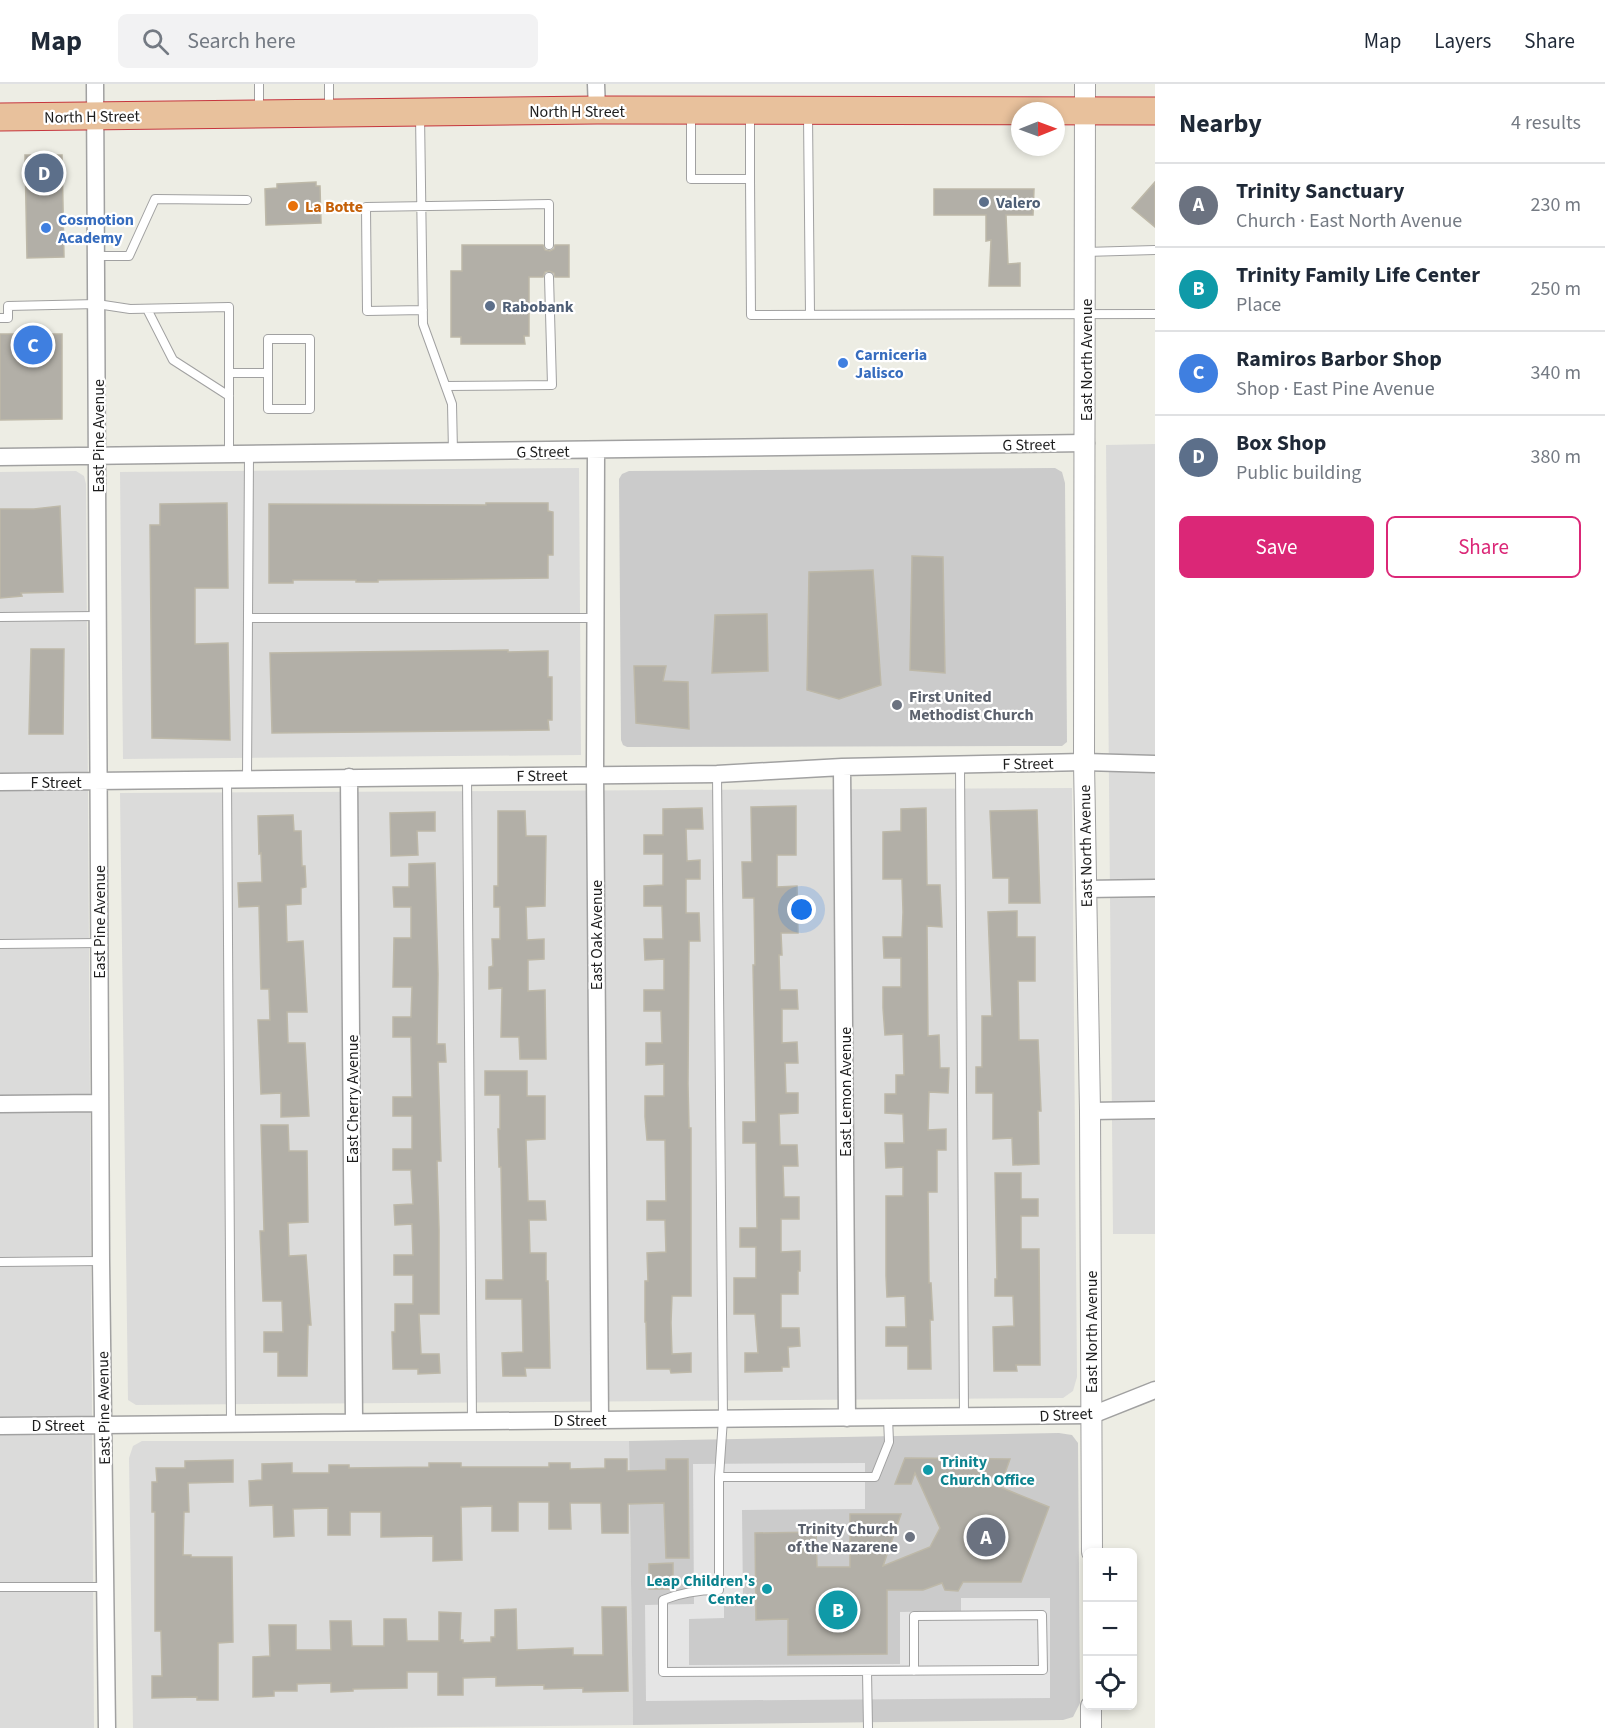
<!DOCTYPE html>
<meta charset="utf-8">
<style>
:root{--surface:#fff;--page:#f2f2f3;--text:#1f2937;--muted:#747a83;--line:#e0e1e3;--accent:#db2777}
body{margin:0;font-family:"Source Sans 3",sans-serif;background:var(--page);color:var(--text)}
.controls{position:absolute;right:18px;bottom:18px;display:grid;overflow:hidden;border-radius:9px;box-shadow:0 3px 9px #0003}
.controls button{width:54px;height:54px;display:grid;place-items:center;padding:0;border:0;border-bottom:2px solid var(--line);background:var(--surface);color:var(--text);font:30px sans-serif}
.compass{position:absolute;left:1011px;top:18px;width:54px;height:54px;border-radius:50%;background:var(--surface);box-shadow:0 3px 9px #0003;rotate:89deg}
.you{position:absolute;left:802px;top:826px;width:21px;height:21px;margin:-15px;border:4px solid #fff;border-radius:50%;background:#1a73e8;box-shadow:0 0 0 9px #1a73e833}
.badge{display:grid;place-items:center;width:39px;height:39px;border-radius:50%;background:var(--accent);color:#fff;font-size:20px;font-weight:700}
.pin{position:absolute;translate:-50% -50%;border:3px solid #fff;box-shadow:0 2px 6px #0006}
.list{margin:0;padding:0;list-style:none}
h2{display:flex;justify-content:space-between;align-items:center;height:78px;margin:0;padding:0 24px;font-size:26px}
h2 small{font-size:20px;font-weight:400;color:var(--muted)}
.list li{display:grid;grid-template-columns:39px 1fr auto;gap:18px;align-items:center;box-sizing:border-box;height:84px;padding:0 24px;border-top:2px solid var(--line)}
.list b{display:block;font-size:22px;white-space:nowrap}
.list p{margin:0;font-size:20px;white-space:nowrap;color:var(--muted)}
.list em{font-size:20px;font-style:normal;color:var(--muted)}
.actions{display:flex;gap:12px;padding:18px 24px}
.actions a{flex:1;padding:14px 0;border:2px solid var(--accent);border-radius:9px;text-align:center;font-size:21px;color:var(--accent)}
.actions .main{background:var(--accent);color:#fff}
.icon{flex:none;width:33px;height:33px;fill:none;stroke:currentColor;stroke-width:2;stroke-linecap:round;stroke-linejoin:round}
.map{position:relative;flex:none;width:1155px;height:1644px;overflow:hidden}
header{display:flex;align-items:center;gap:36px;box-sizing:border-box;height:84px;padding:0 30px;background:var(--surface);border-bottom:2px solid var(--line)}
header strong{font-size:28px}
nav{display:flex;gap:33px;margin-inline-start:auto;font-size:21px}
.search{width:420px;height:54px;background:var(--page);display:flex;align-items:center;gap:15px;box-sizing:border-box;padding:0 21px;border-radius:9px;color:var(--muted);font-size:22px}
main{display:flex}
aside{flex:1;background:var(--surface)}
.map>svg:first-child{display:block}
.residential{fill:#dbdbda}
.religious{fill:#cbcbcb}
.parking{fill:#e5e5e5}
.building{fill:#b2afa7;stroke:#bdb8a8;stroke-width:1.5}
.lines{fill:none;stroke-linecap:round;stroke-linejoin:round}
.service-casing{stroke:#a1a1a1;stroke-width:10}
.minor-casing{stroke:#a1a1a1;stroke-width:19}
.tertiary-casing{stroke:#a1a1a1;stroke-width:22}
.trunk-casing{stroke:#c6363e;stroke-width:29}
.service{stroke:#fff;stroke-width:8}
.minor{stroke:#fff;stroke-width:16}
.tertiary{stroke:#fff;stroke-width:20}
.trunk{stroke:#e8c19c;stroke-width:27}
.service-dot{fill:#5c6f8a;stroke:#fff;stroke-width:2}
.food-dot{fill:#e8710a;stroke:#fff;stroke-width:2}
.shop-dot{fill:#3f7fe0;stroke:#fff;stroke-width:2}
.worship-dot{fill:#6b7280;stroke:#fff;stroke-width:2}
.culture-dot{fill:#0f9aa8;stroke:#fff;stroke-width:2}
.labels{text-anchor:middle;stroke-width:4.5;stroke-linejoin:round;paint-order:stroke}
.street-label{font-size:16px;fill:#1d1d1d;stroke:#fff}
.service-label{font-size:16px;font-weight:bold;fill:#4e5e75;stroke:#fff;text-anchor:start}
.food-label{font-size:16px;font-weight:bold;fill:#c56008;stroke:#fff;text-anchor:start}
.shop-label{font-size:16px;font-weight:bold;fill:#366cbe;stroke:#fff;text-anchor:start}
.worship-label{font-size:16px;font-weight:bold;fill:#5b616d;stroke:#fff;text-anchor:start}
.culture-label{font-size:16px;font-weight:bold;fill:#0d838f;stroke:#fff;text-anchor:start}
</style>
<header>
<strong>Map</strong>
<div class="search"><svg class="icon" aria-label="search" viewBox="0 0 24 24"><circle cx="10" cy="10" r="6"/><path d="M15 15l6 6"/></svg>Search here</div>
<nav><a>Map</a><a>Layers</a><a>Share</a></nav>
</header>
<main>
<div class="map">
<svg width="1155" height="1644" viewBox="0 0 1155 1644">
<rect width="100%" height="100%" fill="#edede4"/>
<path class="residential" d="M1155,360V1150H1113L1106,361Z
M579,384L581,671L123,675L120,388Z
M76,387L84,392L86,400L94,1644H0V388Z
M1072,704L1077,1293L1073,1307L1063,1314L136,1321L128,1316L120,709Z
M142,1357H629L633,1641L373,1644H133L129,1374L133,1362Z"/>
<path class="religious" d="M1055,384L1062,388L1065,399L1067,658L1062,662L627,663L623,661L621,656L619,395L622,390L629,387Z
M1059,1349L1072,1351L1078,1359L1080,1619L1073,1633L1063,1636L633,1641L629,1357Z"/>
<path class="parking" d="M865,1379V1425L742,1426L743,1516H724V1534L689,1535V1581L900,1580V1528L961,1527V1514H1050V1614L646,1617L645,1521L694,1520L693,1380Z"/>
<path class="building" d="M25,71H62L64,173L27,174Z
M316,98V102H320L321,139L266,141L265,105L277,104V100Z
M1155,98V143L1132,124Z
M934,105H1034L1033,131H1006L1008,180L1020,179V202H989L991,156L986,157V131H934Z
M462,161H543L545,166L550,167L554,165L555,161H569V193H555L554,189L549,187L545,188L543,193H529V252H524L525,260H461V253H451V187H462Z
M0,250H62V335L0,336Z
M227,419L228,504H195V560L228,559L230,656L152,654L150,441H160V420Z
M486,419H548V427L553,428V471H548V494L378,496V498H356V496H293V499H269V420L486,421Z
M60,422L63,508L21,509L22,512L0,514V425H34Z
M912,472L943,473L945,589L910,586Z
M873,486L881,601L839,615L807,606L809,488Z
M767,530L768,587L712,589L715,531Z
M31,565H64L63,650H29Z
M508,566V568L548,567V593H552V636H548L549,646L272,649L270,569Z
M634,582H666L663,597L688,598L689,645L636,639Z
M796,722V771H777V803L797,802L798,849H781L782,871H779L780,906H797L798,925H782V959L797,958L798,979H785L786,1009H798V1029L779,1030L780,1061H797L798,1082H783L784,1113H799V1135H781V1168L800,1167V1187H798V1210H781V1244H799L800,1262L788,1263L789,1283H782V1287L745,1288V1269H758L755,1230H734V1194H756V1163H740V1144H757L756,1059H743V1038H756L753,881H755L754,814H743L742,778H752L751,723Z
M702,724L703,745H686L687,777L700,776V795H686V829H699L700,857H689L688,1000L689,1044H691V1212H672L671,1239L672,1270L691,1269V1288L671,1289L670,1285H647L646,1238H645V1197H648L647,1169L666,1168L665,1136H647V1117H666L665,1056H647L645,1033V1012H664V980L646,981V959H662L661,927H644V906H664V875L645,876L644,855H663L662,822H644V802L663,801V770H644V751H663V725Z
M926,724L927,801H940L942,843L927,842L928,952L939,951L940,984H949L948,1009L929,1008L928,1046L946,1045V1066H937V1108H928L929,1199H931L933,1236H930L931,1285H908V1262H886V1243H906L905,1212L887,1213L886,1192V1112H903V1083L886,1084L885,1059H904L903,1030L885,1029V1010H896V991H904L903,950L885,951L883,924V903H901V874H884L883,853H902L903,828L902,795H883V748L901,747V725Z
M1037,726L1040,819H1009V794H993L990,727Z
M498,727H525L526,752H546L545,822L526,823L527,856L544,855V875L528,876V907L545,906L546,975H520L519,953H501L502,904L489,905V883L493,882L492,855H500V823H494V802H498Z
M435,728V747H417L418,771L391,772L390,729Z
M293,731L294,747H301L302,782H305L306,803L301,804V820L286,821L287,858L303,857L307,928H287L288,959H305L309,1032L281,1033V1009L261,1010L258,936H270L269,905H261L259,822L239,823L238,799L262,798L261,769L259,770L258,732Z
M435,779L438,890L437,960H445L446,978H438L441,1077H437L439,1145V1230H419L421,1270H439L440,1289L418,1290V1285H393L392,1248H395V1220H413V1191H394V1171H413L412,1140L395,1141L394,1121L413,1120L411,1086H393V1065H412V1032H393V1013H412L411,953H393V933H411L412,903H393L394,854H411V823H394L393,803H409V780Z
M1017,827V853H1035V897H1018L1019,956H1038L1041,1027H1038L1039,1080L1013,1081L1012,1054L993,1055V1009H976V983H982V932H992L988,828Z
M485,987H527V1012H545V1055L526,1056L528,1117H545L546,1136H529L530,1169H546V1197H548L550,1284H525L526,1292H503L502,1269L523,1268L522,1215H486V1196H503L501,1083H499L498,1045H500V1011H485Z
M261,1041H288L289,1067H307L308,1138L288,1139L289,1172L306,1171L311,1241H308L307,1292H278V1268H264V1248H283L282,1217H263L260,1147H264Z
M995,1089H1021V1115H1038V1132H1021V1165H1039L1040,1281H1016L1017,1287H994L993,1243L1014,1242L1013,1212H995V1195H997Z
M905,1374L1010,1375L1000,1403L1049,1423L1021,1498H963L958,1507L945,1506L942,1499L923,1506H887V1570L788,1571V1535L756,1536L755,1449L816,1448L817,1483H850V1430H901L883,1482L930,1463L940,1444L915,1389L911,1400H895Z
M605,1375H627V1387L666,1386V1375H688L689,1474H666L664,1419L628,1420V1449H602L601,1419H570L571,1445H549V1418H518V1447H492V1422L461,1423L462,1476L433,1477V1452L381,1453V1428H350V1451H328V1424L293,1425L294,1452L274,1453L273,1421L250,1422L249,1397L262,1396V1380L292,1379V1389H329V1381H349V1384L429,1383V1379H461V1383H549V1379H570V1385L605,1384Z
M233,1376V1398L188,1399L189,1428H184L183,1471H191V1473H232L233,1558L218,1559V1616H197V1613L152,1614V1592H162L161,1547H155V1428H152V1398H157L156,1384H185V1377Z
M673,1479V1505H649V1480Z
M602,1523H626L628,1607L583,1608V1604L544,1605V1601L496,1602V1593L463,1594V1611H438V1588H407V1604L353,1605V1607L331,1608V1599L297,1600V1607H274V1612L253,1613V1573L270,1572L269,1541H296V1566H331L330,1537H351L352,1562H384V1535H406L407,1557H439V1528L461,1529L460,1556H463V1559L491,1558V1553H495V1526L516,1525L517,1566L573,1564V1571H603Z"/>
<g class="lines">
<g class="service-casing">
<path id="service" d="M259,26V0
M329,26V0
M691,30V95H750L751,231L1155,230
M420,31L423,240L452,320L453,368
M808,31L810,231
M750,95V29
M1085,168L1155,166
M97,172H129L155,115L247,116
M147,225L173,276L229,312
M423,226L367,227L366,123L549,120V161
M0,234H8V222L97,220L130,225L229,223V371
M229,289H268V255H310V325H268V289
M446,302L552,301L549,193
M0,533L97,532
M249,534H595
M960,681L964,1332
M717,690L723,1335L719,1393V1506C699,1506 682,1508 663,1516V1588L1024,1586H1043L1042,1531L914,1532V1587
M467,692L472,1337
M227,695L231,1339
M247,695L249,371
M0,860L99,859
M0,1178L101,1177
M719,1393H875L889,1358L888,1334
M0,1503H106
M867,1587L868,1644"/>
</g>
<g class="minor-casing">
<path id="minor" d="M95,0L101,1177L107,1644
M596,0L597,26
M596,366L595,690L600,1336
M0,373L1086,359
M842,683L847,1334
M349,693L354,1337
M0,698L717,690L842,683L1084,678L1155,680
M1085,805L1155,804
M0,1020L100,1019
M1090,1027L1155,1026
M0,1342L1092,1331L1155,1306"/>
</g>
<g class="tertiary-casing">
<path id="tertiary" d="M1085,0L1084,678L1090,1027L1092,1468
M1091,1644V1622"/>
</g>
<g class="trunk-casing">
<path id="trunk" d="M0,33L597,26L1155,27"/>
</g>
<use href="#service" class="service"/>
<use href="#minor" class="minor"/>
<use href="#tertiary" class="tertiary"/>
<use href="#trunk" class="trunk"/>
</g>
<g class="service-dot">
<circle cx="984" cy="118" r="6"/>
<circle cx="490" cy="222" r="6"/>
</g>
<circle class="food-dot" cx="293" cy="122" r="6"/>
<g class="shop-dot">
<circle cx="46" cy="144" r="6"/>
<circle cx="843" cy="279" r="6"/>
</g>
<g class="worship-dot">
<circle cx="897" cy="621" r="6"/>
<circle cx="910" cy="1453" r="6"/>
</g>
<g class="culture-dot">
<circle cx="928" cy="1386" r="6"/>
<circle cx="767" cy="1505" r="6"/>
</g>
<g class="labels">
<g class="street-label">
<text x="577" y="33">North H Street</text>
<text transform="translate(92 32) rotate(-1)" y="6">North H Street</text>
<text transform="translate(1086 276) rotate(-90)" y="6">East North Avenue</text>
<text transform="translate(98 352) rotate(-90)" y="6">East Pine Avenue</text>
<text transform="translate(1029 360) rotate(-1)" y="6">G Street</text>
<text transform="translate(543 367) rotate(-1)" y="6">G Street</text>
<text transform="translate(1028 679) rotate(-1)" y="6">F Street</text>
<text transform="translate(542 691) rotate(-1)" y="6">F Street</text>
<text x="56" y="704">F Street</text>
<text transform="translate(1085 762) rotate(-91)" y="6">East North Avenue</text>
<text transform="translate(99 838) rotate(-90)" y="6">East Pine Avenue</text>
<text transform="translate(596 851) rotate(-90)" y="6">East Oak Avenue</text>
<text transform="translate(845 1008) rotate(-90)" y="6">East Lemon Avenue</text>
<text transform="translate(352 1015) rotate(-90)" y="6">East Cherry Avenue</text>
<text transform="translate(1091 1248) rotate(-90)" y="6">East North Avenue</text>
<text transform="translate(103 1324) rotate(-91)" y="6">East Pine Avenue</text>
<text transform="translate(1066 1330) rotate(-3)" y="6">D Street</text>
<text x="580" y="1342">D Street</text>
<text x="58" y="1347">D Street</text>
</g>
<g class="service-label">
<text x="996" y="124">Valero</text>
<text x="502" y="228">Rabobank</text>
</g>
<g class="food-label">
<text x="305" y="128">La Botte</text>
</g>
<g class="shop-label">
<text x="58" y="141">Cosmotion<tspan x="58" dy="18">Academy</tspan></text>
<text x="855" y="276">Carniceria<tspan x="855" dy="18">Jalisco</tspan></text>
</g>
<g class="worship-label">
<text x="909" y="618">First United<tspan x="909" dy="18">Methodist Church</tspan></text>
<text x="898" y="1450" text-anchor="end">Trinity Church<tspan x="898" dy="18">of the Nazarene</tspan></text>
</g>
<g class="culture-label">
<text x="940" y="1383">Trinity<tspan x="940" dy="18">Church Office</tspan></text>
<text x="755" y="1502" text-anchor="end">Leap Children's<tspan x="755" dy="18">Center</tspan></text>
</g>
</g>
</svg>
<div class="controls">
<button>+</button>
<button>−</button>
<button><svg class="icon" aria-label="locate" viewBox="0 0 24 24"><circle cx="12" cy="12" r="6"/><path d="M12 2v4M12 18v4M2 12h4M18 12h4"/></svg></button>
</div>
<svg class="compass" viewBox="-18 -18 36 36"><path d="M0-13l5 13h-10z" fill="#e53935"/><path d="M0 13l5-13h-10z" fill="#747a83"/></svg>
<div class="you"></div>
<div class="pin badge" style="left:986px;top:1453px;background:#6b7280">A</div>
<div class="pin badge" style="left:838px;top:1526px;background:#0f9aa8">B</div>
<div class="pin badge" style="left:33px;top:261px;background:#3f7fe0">C</div>
<div class="pin badge" style="left:44px;top:89px;background:#5c6f8a">D</div>
</div>
<aside>
<h2>Nearby<small>4 results</small></h2>
<ul class="list">
<li><span class="badge" style="background:#6b7280">A</span><div><b>Trinity Sanctuary</b><p>Church · East North Avenue</p></div><em>230 m</em></li>
<li><span class="badge" style="background:#0f9aa8">B</span><div><b>Trinity Family Life Center</b><p>Place</p></div><em>250 m</em></li>
<li><span class="badge" style="background:#3f7fe0">C</span><div><b>Ramiros Barbor Shop</b><p>Shop · East Pine Avenue</p></div><em>340 m</em></li>
<li><span class="badge" style="background:#5c6f8a">D</span><div><b>Box Shop</b><p>Public building</p></div><em>380 m</em></li>
</ul>
<div class="actions"><a class="main">Save</a><a>Share</a></div>
</aside>
</main>
